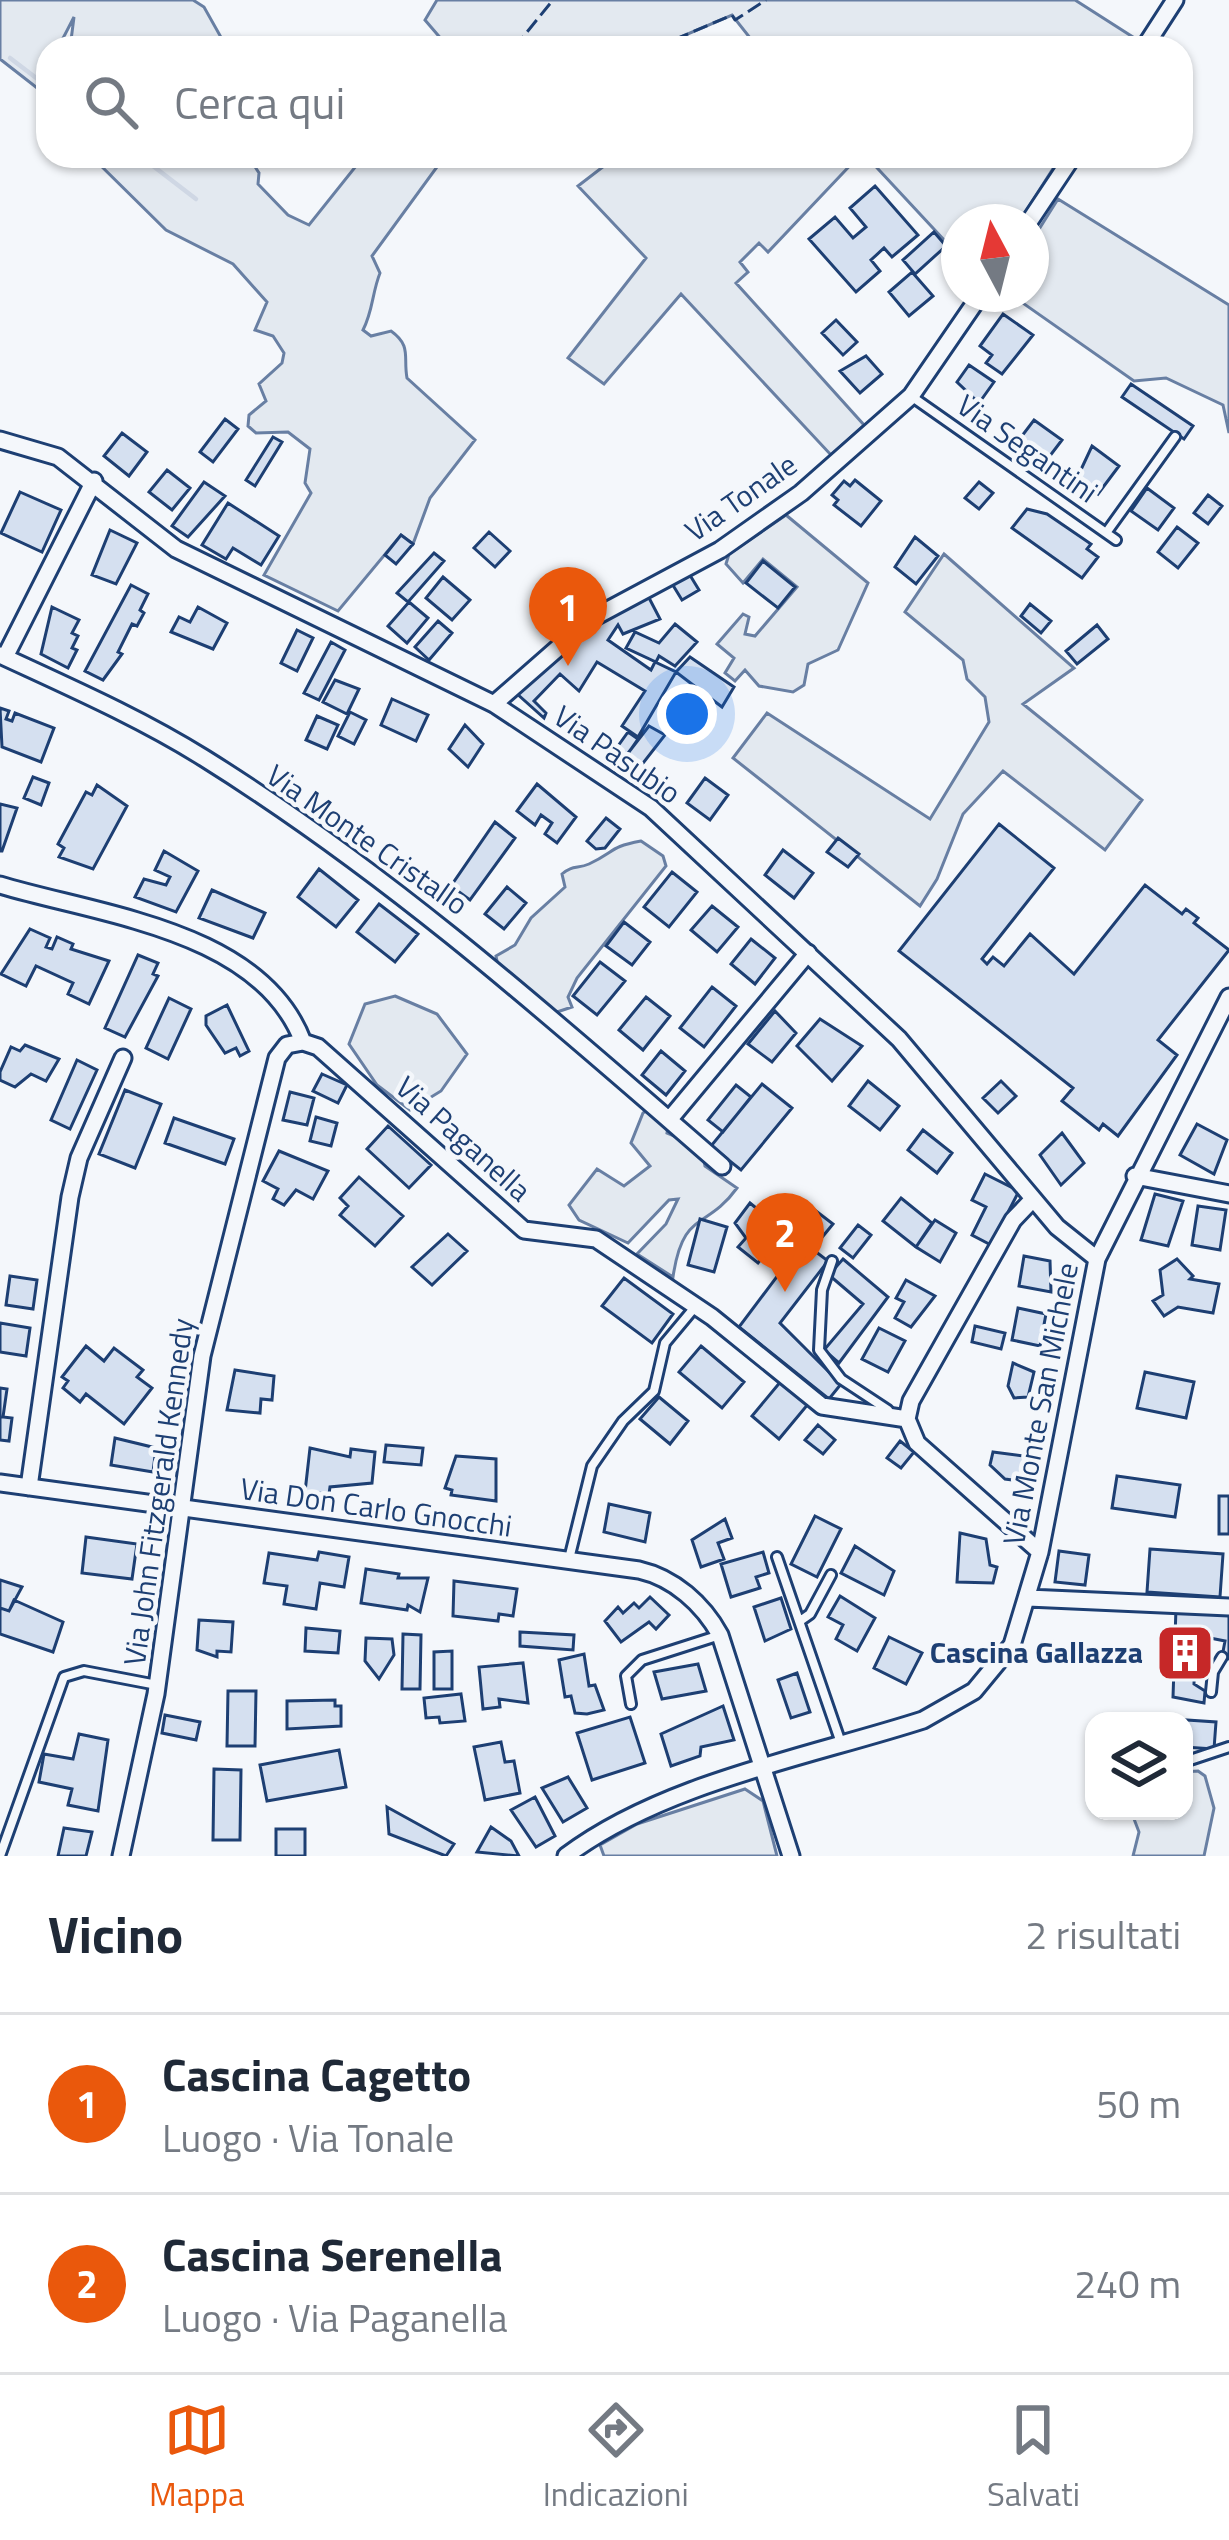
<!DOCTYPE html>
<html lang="it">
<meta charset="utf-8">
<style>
:root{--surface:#fff;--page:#f6f6f7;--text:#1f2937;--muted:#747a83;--line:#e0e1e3;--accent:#ea580c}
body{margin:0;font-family:"Titillium Web",sans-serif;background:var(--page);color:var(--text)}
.controls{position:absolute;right:36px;bottom:36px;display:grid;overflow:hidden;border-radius:24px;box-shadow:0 3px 9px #0004}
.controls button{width:108px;height:108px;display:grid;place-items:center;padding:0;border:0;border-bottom:3px solid var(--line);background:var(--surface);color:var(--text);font:60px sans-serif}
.compass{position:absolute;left:941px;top:204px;width:108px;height:108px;border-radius:50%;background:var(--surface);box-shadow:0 3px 9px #0004;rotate:353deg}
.you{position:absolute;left:687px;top:714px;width:42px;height:42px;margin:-30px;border:9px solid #fff;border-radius:50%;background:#1a73e8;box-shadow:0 0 0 18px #1a73e833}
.badge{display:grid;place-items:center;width:78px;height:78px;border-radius:50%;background:var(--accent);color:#fff;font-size:39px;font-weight:700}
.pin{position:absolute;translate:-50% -99px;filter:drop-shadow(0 3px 6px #0008)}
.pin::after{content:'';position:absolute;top:63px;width:42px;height:36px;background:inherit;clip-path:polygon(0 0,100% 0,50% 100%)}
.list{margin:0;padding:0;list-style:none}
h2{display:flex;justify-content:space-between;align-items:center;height:156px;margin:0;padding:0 48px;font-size:51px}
h2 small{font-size:39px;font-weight:400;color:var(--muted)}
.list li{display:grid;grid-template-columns:78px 1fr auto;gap:36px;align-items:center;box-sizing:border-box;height:180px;padding:0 48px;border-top:3px solid var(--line)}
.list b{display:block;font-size:45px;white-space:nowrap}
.list p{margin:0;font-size:39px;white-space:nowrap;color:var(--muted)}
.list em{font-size:39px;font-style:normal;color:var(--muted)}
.icon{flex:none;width:66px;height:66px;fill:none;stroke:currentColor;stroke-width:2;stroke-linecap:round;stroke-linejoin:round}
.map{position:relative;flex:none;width:1229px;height:1856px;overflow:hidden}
.search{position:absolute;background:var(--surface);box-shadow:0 3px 9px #0004;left:36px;right:36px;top:36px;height:132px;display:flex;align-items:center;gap:30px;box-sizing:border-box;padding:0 42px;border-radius:36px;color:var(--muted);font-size:45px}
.sheet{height:516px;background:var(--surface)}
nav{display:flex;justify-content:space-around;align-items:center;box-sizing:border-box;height:168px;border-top:3px solid var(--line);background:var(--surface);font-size:33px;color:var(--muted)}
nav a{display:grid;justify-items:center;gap:6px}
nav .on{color:var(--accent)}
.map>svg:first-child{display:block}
.green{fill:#e3e9f0;stroke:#687fa3;stroke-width:3}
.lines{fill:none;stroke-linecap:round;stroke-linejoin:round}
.stream{stroke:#cfd7e4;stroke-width:4.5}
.building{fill:#d5e0f0;stroke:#1d3f73;stroke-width:3}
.service-casing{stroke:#1d3f73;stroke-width:14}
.minor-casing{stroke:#1d3f73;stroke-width:21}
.service{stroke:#f4f7fb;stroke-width:8}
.minor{stroke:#f4f7fb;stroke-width:15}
.fence{stroke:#1d3f73;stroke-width:3;stroke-dasharray:15 6;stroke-linecap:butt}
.labels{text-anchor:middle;stroke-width:9;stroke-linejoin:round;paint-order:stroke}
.street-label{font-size:30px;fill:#1d3f73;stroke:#f4f7fb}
.poi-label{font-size:30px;font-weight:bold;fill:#1d3f73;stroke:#f4f7fb;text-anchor:end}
</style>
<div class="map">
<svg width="1229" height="1856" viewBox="0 0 1229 1856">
<rect width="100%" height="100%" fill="#f4f7fb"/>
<path class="green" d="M0,0H193L204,7L227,48H70L74,17L58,48H48L41,91L0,59Z
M437,0H1075L1136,39L1130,48H758L732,15L655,48H449L425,20Z
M91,156H248L259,173L258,184L288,215L309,225L364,156H445L372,256L380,273C372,293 373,311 363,330L371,336L391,331C412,346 403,357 407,378L475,440L430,498L413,544L401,535L338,611L264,575L311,493L305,483L310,449L288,432L256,433L248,426L249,415L266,401L259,384L282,363L284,353L273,336L255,330L267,302L233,264L166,230Z
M617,156H859L768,252L759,243L740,262L748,272L736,283L864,425L831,455L681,294L604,384L568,358L646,258L578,186Z
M866,156H1061L1019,222H959V256Z
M1058,199L1229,305V433L1223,405L1166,378L1134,381L1010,294H1031V242Z
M786,515L868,583L838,650L808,664L804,685L793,692L759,686L745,670L735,681L725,673L734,658L717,644L743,614L749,617L745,634L755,636L797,587L763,559L743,583L726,564L729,554Z
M944,554L1074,668L1023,704L1142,800L1105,850L1003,771L963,814L937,879L920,906L733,758L767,713L930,819L989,722L985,697L967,679L963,660L905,612Z
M641,841L663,856L666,866L577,978L568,997L572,1007L551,1014L498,966L496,956L515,945L531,918L565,887L562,874C572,865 578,869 589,864C616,851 609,847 641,841Z
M395,996L437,1014L467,1054L441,1091L410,1110L377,1085L349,1044L365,1004Z
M652,1107L669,1120L667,1133L701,1147L705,1166L737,1188C706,1231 683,1209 673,1277L637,1254L666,1224L678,1199L669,1200L628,1243L579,1220L569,1205L597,1169L624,1186L650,1166L631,1143L643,1113Z
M1198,1771L1205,1776L1214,1808L1204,1856H1133L1139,1832L1131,1811H1184V1772Z
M745,1789L763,1801L777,1856H604L600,1845L637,1824Z"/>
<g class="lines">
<path class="stream" d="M10,58L48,87
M140,156L196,199"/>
</g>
<path class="building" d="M875,186L918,235L892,257L884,248L871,260L880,271L856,292L809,239L835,217L853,238L866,227L850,208Z
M934,232L946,246L915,274L903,260Z
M912,272L933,296L909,316L889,292Z
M1003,314L1033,335L1002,374L986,363L992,355L980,346Z
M836,320L857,342L843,355L822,333Z
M866,356L882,374L860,393L840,371Z
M969,365L994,382L979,403L957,382Z
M1131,384L1193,426L1184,439L1122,397Z
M225,419L238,429L213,462L200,452Z
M1034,420L1062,440L1043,465L1015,445Z
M122,433L147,452L129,476L104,456Z
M273,437L282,442L255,486L246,480Z
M1092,446L1119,466L1098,494L1078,476Z
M167,470L190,488L172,510L149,492Z
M855,480L881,501L861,526L834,505L838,500L832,495L844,481L850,486Z
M204,482L225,496L188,537L172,526Z
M979,482L993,493L979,509L965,498Z
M1147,488L1174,508L1158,530L1131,511Z
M20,492L61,510L42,552L1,533Z
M1208,495L1222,506L1208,524L1194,513Z
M228,503L279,536L261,565L233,548L226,559L202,545Z
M1027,509L1047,514L1091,544L1087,549L1098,557L1082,578L1012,528Z
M1177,527L1198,543L1178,568L1158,552Z
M110,530L137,543L116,584L92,575Z
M489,532L510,551L495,567L474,548Z
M401,535L413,544L396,564L385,555Z
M915,537L938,556L916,584L895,567Z
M434,553L444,561L408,602L397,593Z
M763,561L795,587L778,608L746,583Z
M688,572L699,590L682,600L671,582Z
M443,577L470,600L452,620L426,598Z
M131,585L148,594L140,610L144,613L137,626L132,624L118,652L122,654L103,680L85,671Z
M647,594L660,619L623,634L618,625L608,640L651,670L655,662L676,672L638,737L622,726L645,691L597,662L579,691L560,674L534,701L546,713L544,718L515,692L592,624Z
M409,602L428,618L407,643L388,626Z
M1030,604L1051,621L1041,633L1021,616Z
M52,607L79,620L72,633L78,636L72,648L77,650L68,668L41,654Z
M198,607L227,623L213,649L171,632L179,617L190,622Z
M438,621L452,633L429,660L415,647Z
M675,624L697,642L675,666L659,656L656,662L626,648L635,632L659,643Z
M1097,625L1108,639L1077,664L1066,651Z
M297,630L313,638L297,671L281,663Z
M331,642L345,650L319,700L304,693Z
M690,657L734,687L722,707L676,672Z
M335,680L359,689L347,714L323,702Z
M392,699L428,715L416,741L381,725Z
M0,708L9,711L6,719L12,721L15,713L54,728L41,762L2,747Z
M350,712L366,720L354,744L338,736Z
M317,716L338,725L327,749L306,740Z
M465,725L483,744L468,767L449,749Z
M649,726L665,735L640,767L625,757Z
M628,732L638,739L618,768L608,760Z
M33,777L49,783L41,805L24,798Z
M705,778L728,795L710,820L687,803Z
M537,784L576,817L557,843L545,834L552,823L541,815L535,825L517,811Z
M97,785L127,806L93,869L59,857L64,848L58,844L86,792L92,795Z
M0,804L17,808L2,851H0Z
M606,818L620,829L605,848L596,849L587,841Z
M495,822L515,838L470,900L451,886Z
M999,824L1054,868L982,959L987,964L993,957L1004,966L1030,934L1074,974L1145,885L1182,914L1186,909L1198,918L1194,923L1229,950L1158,1040L1177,1055L1118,1136L1103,1124L1099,1130L1062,1101L1073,1088L899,951Z
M838,838L859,854L848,867L827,852Z
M783,850L813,873L794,898L765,875Z
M164,851L198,871L176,912L135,897L144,879L166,885L170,877L155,870Z
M319,869L358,900L336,927L298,897Z
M672,872L697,892L669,927L644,907Z
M507,887L526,903L504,929L485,914Z
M212,890L265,913L253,938L199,918Z
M379,904L418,934L395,962L357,932Z
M712,906L738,927L717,952L691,930Z
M624,922L650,942L632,965L606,946Z
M30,929L50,938L46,947L52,949L57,937L73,944L71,949L109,961L89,1004L68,994L73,983L36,966L26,986L1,974Z
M751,939L775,958L755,984L731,964Z
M138,955L158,963L153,974L158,976L125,1037L105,1028Z
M600,962L625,981L597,1015L573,996Z
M712,987L736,1006L704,1047L680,1028Z
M646,997L670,1016L643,1050L619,1030Z
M169,998L191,1009L168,1059L146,1048Z
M227,1005L249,1051L240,1056L236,1048L225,1053L206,1025V1016Z
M775,1011L796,1033L772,1062L748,1044Z
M820,1019L862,1046L832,1081L797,1046Z
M25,1045L59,1059L46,1081L31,1074L15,1087L0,1080V1072L11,1047L20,1051Z
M661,1051L685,1071L666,1095L642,1075Z
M77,1060L97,1070L70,1129L51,1120Z
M322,1074L347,1085L338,1103L313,1091Z
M868,1081L899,1106L880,1130L849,1106Z
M1001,1081L1016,1096L998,1113L983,1098Z
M762,1084L792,1108L741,1170L711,1146Z
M736,1085L751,1097L723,1132L708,1120Z
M125,1090L161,1104L135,1168L99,1154Z
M290,1092L314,1098L307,1125L283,1120Z
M316,1117L337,1123L331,1146L310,1141Z
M174,1118L234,1139L225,1164L165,1143Z
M1197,1124L1227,1140L1214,1174L1180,1155Z
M388,1126L431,1165L409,1188L367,1149Z
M923,1130L952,1153L937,1173L908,1150Z
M1062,1133L1084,1163L1061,1185L1040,1155Z
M279,1151L328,1171L313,1199L296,1190L284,1205L273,1199L278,1189L263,1181Z
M985,1174L1019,1191L991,1245L972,1235L986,1207L972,1200Z
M359,1177L403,1216L375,1246L340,1215L348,1206L340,1198Z
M1155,1194L1183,1201L1168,1246L1141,1240Z
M799,1198L833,1224L819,1241L786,1213Z
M901,1198L932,1223L916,1247L883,1221Z
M750,1203L772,1221L763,1232L775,1242L758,1263L738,1247L746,1238L735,1223Z
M1198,1206L1226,1210L1220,1250L1192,1245Z
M700,1219L727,1227L714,1272L688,1265Z
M935,1220L956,1233L940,1262L916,1247Z
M858,1225L871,1235L853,1258L840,1248Z
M448,1234L467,1251L432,1285L412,1267Z
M803,1242L828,1261L780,1323L841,1384L829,1399L739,1327Z
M1024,1256L1050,1261L1051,1292L1019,1286Z
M843,1259L888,1297L839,1363L824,1350L863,1304L829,1275Z
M1177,1259L1193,1276L1190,1279L1219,1284L1213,1313L1178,1307L1164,1316L1153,1301L1163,1295L1160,1270Z
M10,1276L37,1280L33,1309L6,1305Z
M624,1278L673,1314L652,1343L602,1306Z
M906,1280L935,1296L911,1327L895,1318L904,1302L896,1298Z
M1018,1308L1046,1314L1040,1346L1012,1340Z
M0,1323L30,1328L26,1356L0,1352Z
M975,1326L1005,1333L1001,1349L972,1342Z
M879,1328L905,1341L888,1372L862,1359Z
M86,1346L104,1361L114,1348L143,1370L137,1377L152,1388L124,1424L86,1394L80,1402L63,1388L68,1381L62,1377Z
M701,1346L744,1382L722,1408L679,1372Z
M1013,1363L1034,1372L1028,1397L1014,1398L1008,1386Z
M235,1370L274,1376L272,1400L261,1399L260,1413L227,1410Z
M1145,1372L1194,1382L1186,1418L1137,1408Z
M782,1380L809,1403L779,1439L752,1416Z
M0,1388L7,1389L3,1417L12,1418L9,1441L0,1440Z
M659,1397L688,1421L670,1444L640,1419Z
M818,1425L835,1440L823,1454L805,1440Z
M115,1438L156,1448L153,1472L111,1465Z
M900,1441L914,1452L901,1468L887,1458Z
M386,1445L423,1448L421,1465L384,1462Z
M310,1448L350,1457L351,1449L375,1452L372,1483L330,1487L329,1494L305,1492Z
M993,1452L1031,1457L1026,1482L1005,1479L990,1465Z
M456,1456L496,1459V1501L451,1495L452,1490L445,1488Z
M1117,1476L1180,1485L1175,1517L1112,1508Z
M1219,1496H1229V1534H1219Z
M609,1504L650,1513L645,1542L604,1532Z
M815,1516L841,1529L817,1577L791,1564Z
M725,1519L732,1538L718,1543L724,1559L701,1567L692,1540Z
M960,1533L986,1539L990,1565L997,1567L993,1583L957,1582Z
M86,1537L137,1544L132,1579L82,1573Z
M855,1546L894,1571L884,1595L841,1573Z
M1150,1549L1223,1554L1220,1597L1147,1592Z
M1059,1551L1089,1555L1085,1585L1055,1582Z
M319,1552L349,1557L344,1587L320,1583L316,1609L284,1604L287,1586L264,1583L269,1553L317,1560Z
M763,1552L769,1573L756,1577L760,1588L731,1597L721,1564Z
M366,1569L399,1574L398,1578H428L420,1612L408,1605L407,1610L361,1603Z
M0,1580L22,1587L9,1611L0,1608Z
M454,1581L517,1589L513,1616L499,1614L498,1621L453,1616Z
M840,1596L875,1618L857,1651L836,1639L843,1625L828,1617Z
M650,1597L669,1615L656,1629L649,1622L621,1642L605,1621L618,1607L623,1613L634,1603L639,1608Z
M781,1598L791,1629L765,1641L754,1607Z
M14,1600L63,1622L53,1652L0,1634V1608L9,1611Z
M1176,1608L1229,1611V1659L1222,1657L1225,1641L1205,1637L1203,1647H1195L1194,1684L1205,1691L1204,1703L1173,1697Z
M199,1620L233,1622L231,1652L217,1651V1657L197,1650Z
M306,1628L340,1631L338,1653L305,1651Z
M520,1632L574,1635L573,1650L520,1646Z
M403,1634L421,1635L420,1689H402Z
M889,1637L922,1653L906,1684L874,1668Z
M366,1638L392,1639L394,1655L379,1679L365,1661Z
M452,1651V1689H434V1652Z
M584,1654L589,1686L595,1685L604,1710L587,1714L575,1713L571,1696L565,1697L559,1660Z
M523,1663L528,1703L499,1699L500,1707L483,1709L479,1667Z
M698,1664L706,1691L662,1699L654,1672Z
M797,1673L810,1712L791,1718L778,1680Z
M228,1691H256L255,1746H227Z
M461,1694L465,1721L440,1723L439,1717L426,1718L424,1698Z
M335,1700V1706H341V1726L287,1729V1701Z
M723,1706L734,1740L701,1747L700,1756L671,1766L661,1734Z
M165,1715L200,1722L196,1740L162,1733Z
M630,1717L645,1763L592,1780L577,1733Z
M1172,1719L1216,1722L1214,1749L1184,1747V1721Z
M79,1734L108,1740L98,1811L68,1805L72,1789L39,1782L44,1754L73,1759Z
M501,1742L505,1762L514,1761L520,1793L485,1800L474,1747Z
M339,1750L346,1787L267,1801L260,1765Z
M214,1769L241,1770L240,1840H213Z
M568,1777L587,1808L563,1822L542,1788Z
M535,1797L555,1836L536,1847L511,1810Z
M387,1807L454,1844L446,1856L389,1834Z
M491,1827L511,1841L519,1856L477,1852Z
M64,1828L92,1832L86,1856H58Z
M276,1829H305V1856H276Z"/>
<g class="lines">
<g class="service-casing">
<path id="service" d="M911,396L1116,540
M1106,533L1175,437
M832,1261L822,1290L819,1350L841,1379L888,1410
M777,1557L841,1743
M569,1559L592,1466L623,1421L654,1391L665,1343L695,1307
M800,1621L810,1614L831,1575
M1211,1692L1213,1672L1222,1657
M631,1704L626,1676L642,1660L720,1635
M1190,1760L1229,1747
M0,1856L64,1677L84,1671L157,1685"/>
</g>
<g class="minor-casing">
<path id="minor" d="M1144,48L1175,0
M1029,222L1073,156
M0,440L58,457L176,549L494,704L651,808L899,1039L1057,1227L1097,1259
M0,655C69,687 140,718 204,758C393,876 555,1021 722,1166
M5,657L94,481
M494,704L591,619L720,550L801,493L911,396L981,294
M0,885C99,915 261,930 303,1042
M303,1042L318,1047L524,1230L596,1239L712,1317L822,1406L907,1419
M669,1120L808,953
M1135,1176L1229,1194
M1033,1199L1013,1220L911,1401L907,1419L917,1443L1040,1552
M0,1483L639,1570C674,1578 703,1604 720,1635L791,1856
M29,1487L70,1197L79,1158L123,1058
M1028,1598L1229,1607
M121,1856L156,1694L202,1356L277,1058L287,1045L303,1042
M566,1856C663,1783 808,1757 923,1720L974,1691L1012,1645L1040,1552L1097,1259L1229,997"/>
</g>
<use href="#service" class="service"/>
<use href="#minor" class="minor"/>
<path class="fence" d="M514,48L553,0
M655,48L732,15L735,20L766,0"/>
</g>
<defs>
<g id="building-square" transform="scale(3)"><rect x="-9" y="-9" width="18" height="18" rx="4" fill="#c62828" stroke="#f4f7fb"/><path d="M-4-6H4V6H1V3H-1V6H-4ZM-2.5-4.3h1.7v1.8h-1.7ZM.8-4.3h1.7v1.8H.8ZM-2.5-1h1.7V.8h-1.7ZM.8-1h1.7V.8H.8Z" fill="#fff"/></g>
</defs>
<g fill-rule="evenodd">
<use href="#building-square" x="1185" y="1653"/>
</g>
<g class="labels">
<g class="street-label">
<text transform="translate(1027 449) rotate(35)" y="10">Via Segantini</text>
<text transform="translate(741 498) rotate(-35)" y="10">Via Tonale</text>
<text transform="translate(617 755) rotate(35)" y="10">Via Pasubio</text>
<text transform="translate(367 840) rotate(35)" y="10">Via Monte Cristallo</text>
<text transform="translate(463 1139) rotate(42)" y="10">Via Paganella</text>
<text transform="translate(1041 1404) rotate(-79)" y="10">Via Monte San Michele</text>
<text transform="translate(159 1492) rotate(-82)" y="10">Via John Fitzgerald Kennedy</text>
<text transform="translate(376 1508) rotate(8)" y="10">Via Don Carlo Gnocchi</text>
</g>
<g class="poi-label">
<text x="1143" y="1663">Cascina Gallazza</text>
</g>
</g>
</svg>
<div class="controls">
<button><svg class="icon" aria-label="layers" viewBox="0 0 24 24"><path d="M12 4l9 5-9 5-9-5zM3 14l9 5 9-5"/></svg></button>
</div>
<svg class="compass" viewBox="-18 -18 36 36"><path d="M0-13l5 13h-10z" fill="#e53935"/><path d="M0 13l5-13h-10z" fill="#747a83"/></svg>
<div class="you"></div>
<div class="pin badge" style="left:568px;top:666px">1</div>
<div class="pin badge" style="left:785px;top:1292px">2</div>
<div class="search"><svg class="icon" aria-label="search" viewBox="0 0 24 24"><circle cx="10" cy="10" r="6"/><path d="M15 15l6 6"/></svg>Cerca qui</div>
</div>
<section class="sheet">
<h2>Vicino<small>2 risultati</small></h2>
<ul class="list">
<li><span class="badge">1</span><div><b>Cascina Cagetto</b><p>Luogo · Via Tonale</p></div><em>50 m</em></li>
<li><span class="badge">2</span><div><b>Cascina Serenella</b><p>Luogo · Via Paganella</p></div><em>240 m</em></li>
</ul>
</section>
<nav>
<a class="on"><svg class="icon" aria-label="map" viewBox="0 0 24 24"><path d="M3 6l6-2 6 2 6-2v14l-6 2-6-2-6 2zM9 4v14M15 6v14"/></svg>Mappa</a>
<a><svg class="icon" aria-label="directions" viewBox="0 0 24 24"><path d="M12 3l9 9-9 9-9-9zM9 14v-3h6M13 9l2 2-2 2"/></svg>Indicazioni</a>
<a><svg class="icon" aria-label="saved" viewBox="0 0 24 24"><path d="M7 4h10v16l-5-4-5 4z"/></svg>Salvati</a>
</nav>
